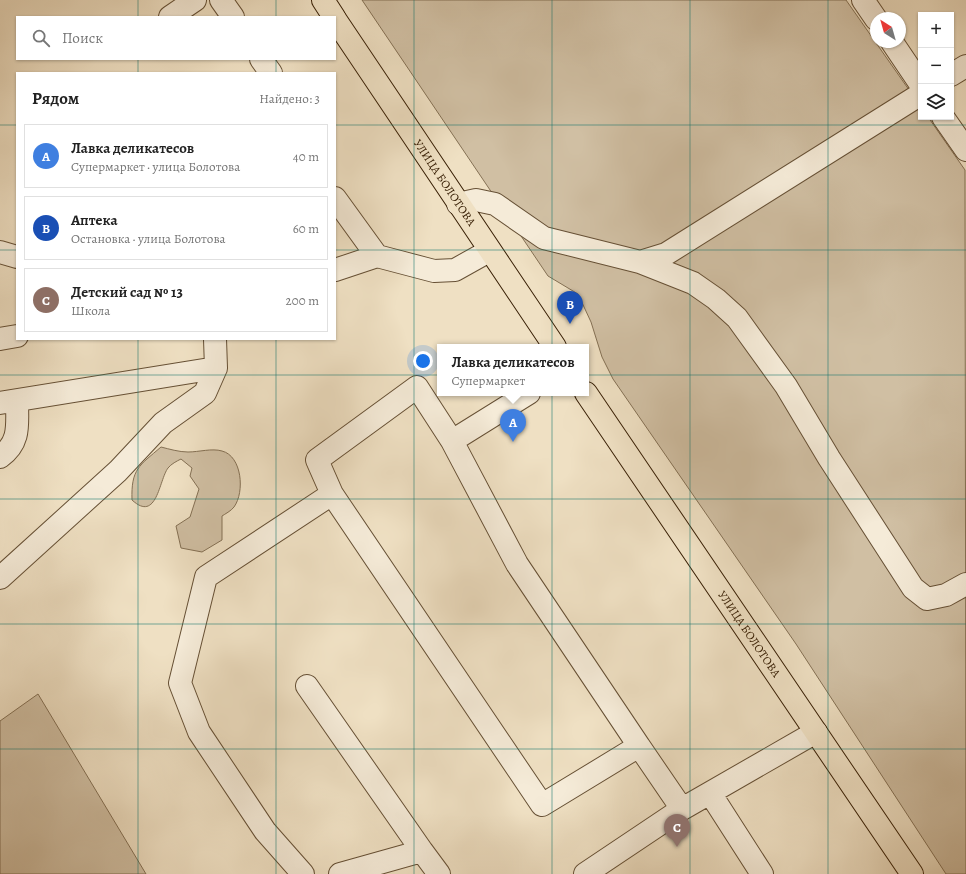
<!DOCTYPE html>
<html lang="ru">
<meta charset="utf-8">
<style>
:root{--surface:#fff;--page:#f2f2f2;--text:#222;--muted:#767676;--line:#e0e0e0;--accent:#2563eb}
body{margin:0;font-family:Alegreya,serif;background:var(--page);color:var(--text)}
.controls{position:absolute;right:12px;top:12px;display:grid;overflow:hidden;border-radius:0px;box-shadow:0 1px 3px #0004}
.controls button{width:36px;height:36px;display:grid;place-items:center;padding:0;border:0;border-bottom:1px solid var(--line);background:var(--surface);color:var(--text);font:20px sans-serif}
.compass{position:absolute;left:870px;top:12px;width:36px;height:36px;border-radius:50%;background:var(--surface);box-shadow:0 1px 3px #0004;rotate:323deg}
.you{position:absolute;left:423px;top:361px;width:14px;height:14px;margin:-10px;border:3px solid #fff;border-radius:50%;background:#1a73e8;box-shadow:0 0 0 6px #1a73e833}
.badge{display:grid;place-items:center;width:26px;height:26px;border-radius:50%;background:var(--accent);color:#fff;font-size:13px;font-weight:700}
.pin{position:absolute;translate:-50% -33px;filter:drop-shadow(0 1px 2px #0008)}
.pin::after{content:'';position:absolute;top:21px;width:14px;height:12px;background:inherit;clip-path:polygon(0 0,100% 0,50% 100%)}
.popup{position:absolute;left:437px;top:344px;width:152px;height:52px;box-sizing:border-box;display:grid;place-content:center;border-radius:0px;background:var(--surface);filter:drop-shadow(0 1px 3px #0005);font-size:13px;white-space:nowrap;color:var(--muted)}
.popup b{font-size:15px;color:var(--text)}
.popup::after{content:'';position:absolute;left:50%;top:100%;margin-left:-8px;border:8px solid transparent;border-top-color:var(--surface)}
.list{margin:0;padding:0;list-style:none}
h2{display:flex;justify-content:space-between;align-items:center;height:52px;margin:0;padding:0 16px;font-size:17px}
h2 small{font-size:13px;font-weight:400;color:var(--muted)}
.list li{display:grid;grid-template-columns:26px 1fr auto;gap:12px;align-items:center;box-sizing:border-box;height:64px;margin:0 8px 8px;padding:0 8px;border:1px solid var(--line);border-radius:0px}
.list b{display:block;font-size:15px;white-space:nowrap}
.list p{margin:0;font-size:13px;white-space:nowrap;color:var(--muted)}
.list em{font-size:13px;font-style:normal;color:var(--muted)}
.icon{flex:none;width:22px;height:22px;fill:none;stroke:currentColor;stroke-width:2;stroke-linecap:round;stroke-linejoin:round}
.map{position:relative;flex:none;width:966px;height:874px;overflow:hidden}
.search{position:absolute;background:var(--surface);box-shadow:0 1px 3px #0004;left:16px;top:16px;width:320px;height:44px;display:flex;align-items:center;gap:10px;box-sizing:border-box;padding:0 14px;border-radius:0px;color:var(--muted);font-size:15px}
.panel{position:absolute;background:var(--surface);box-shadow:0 1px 3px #0004;left:16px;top:72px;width:320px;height:268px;border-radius:0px}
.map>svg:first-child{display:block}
.green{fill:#d0bfa3;stroke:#847054}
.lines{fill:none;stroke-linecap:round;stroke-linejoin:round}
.minor-casing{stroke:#665035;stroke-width:24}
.major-casing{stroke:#392006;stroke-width:24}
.minor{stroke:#f5ebd8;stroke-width:22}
.major{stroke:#efe0c3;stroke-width:22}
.grid{fill:none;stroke:#0f766e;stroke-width:1;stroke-opacity:0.55}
.labels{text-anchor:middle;stroke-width:3;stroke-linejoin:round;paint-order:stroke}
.street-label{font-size:12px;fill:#392006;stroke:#f5ebd8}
</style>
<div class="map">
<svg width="966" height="874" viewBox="0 0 966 874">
<rect width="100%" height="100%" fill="#efe0c3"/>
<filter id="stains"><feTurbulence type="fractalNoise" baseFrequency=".005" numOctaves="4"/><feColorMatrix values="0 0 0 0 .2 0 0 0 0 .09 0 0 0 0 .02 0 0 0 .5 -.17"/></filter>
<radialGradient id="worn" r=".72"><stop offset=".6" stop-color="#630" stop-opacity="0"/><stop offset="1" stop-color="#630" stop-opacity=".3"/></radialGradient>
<path class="green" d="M362,0H846L921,107V117H928L965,170L966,874H946L796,644L613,379L602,357L591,322L578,294L548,276Z
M161,447C169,449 179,452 188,452C199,452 212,448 222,451C242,456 245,492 234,507C231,511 225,514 222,516V540L202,552L181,548L176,526L190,517L199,489L190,476L192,468L181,459C177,461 171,464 168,468C159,480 157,523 132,500C131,469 139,466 161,447Z
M38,694L146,874H0V721Z"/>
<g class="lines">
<g class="minor-casing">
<path id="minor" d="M221,0L233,17
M863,0L876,19
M170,17L195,0
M892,42L921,85
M261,59L271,73
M951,75L966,66
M943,117L966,150
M335,198L377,256
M458,204L476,200L495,204L544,238L640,262L666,254L921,94
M0,252L17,257
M640,262L693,283L716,299L737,318L786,386L829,458L913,588L927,599L946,595L966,584
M335,270L377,256L434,271L455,270L489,251
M0,339L17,336
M0,403L216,368
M452,441L517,564L639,746
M0,457C21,442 17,424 17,401
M332,494L542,805L639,746L682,809
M0,578L118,471L163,423L205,393L216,368L215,339
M307,686L422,851
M710,793L762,874
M303,874L265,831L199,732L180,683L206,577L332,494L317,460L417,387L452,441L529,393
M340,874L422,851L439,874
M585,874L682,809L816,732"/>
</g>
<g class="major-casing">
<g id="major">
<path d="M323,0L334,17"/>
<path id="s1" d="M335,19L555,347"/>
<path id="s2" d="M586,393L912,874"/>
</g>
</g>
<use href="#minor" class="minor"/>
<use href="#major" class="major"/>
</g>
<path class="grid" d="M138,0V17M276,0V17M414,0V874M552,0V874M690,0V874M828,0V874M138,59V73M276,59V73M0,125H17M335,125H966M0,250H17M335,250H966M138,339V874M276,339V874M0,375H966M0,499H966M0,624H966M0,749H966"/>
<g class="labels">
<g class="street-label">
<text dy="4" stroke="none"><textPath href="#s1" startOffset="197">УЛИЦА БОЛОТОВА</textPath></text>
<text dy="4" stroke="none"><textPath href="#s2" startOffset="291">УЛИЦА БОЛОТОВА</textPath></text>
</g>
</g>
<rect width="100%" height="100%" filter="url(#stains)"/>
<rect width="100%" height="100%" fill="url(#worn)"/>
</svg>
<div class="controls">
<button>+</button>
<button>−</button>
<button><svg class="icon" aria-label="layers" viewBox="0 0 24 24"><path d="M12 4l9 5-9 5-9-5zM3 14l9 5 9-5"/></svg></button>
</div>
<svg class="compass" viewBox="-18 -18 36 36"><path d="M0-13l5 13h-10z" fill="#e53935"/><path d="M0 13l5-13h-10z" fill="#767676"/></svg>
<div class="you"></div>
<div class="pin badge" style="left:513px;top:442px;background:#3f7fe0">A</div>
<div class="popup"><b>Лавка деликатесов</b>Супермаркет</div>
<div class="pin badge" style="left:570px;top:324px;background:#1a4fb4">B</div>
<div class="pin badge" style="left:677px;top:847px;background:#8d6e63">C</div>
<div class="search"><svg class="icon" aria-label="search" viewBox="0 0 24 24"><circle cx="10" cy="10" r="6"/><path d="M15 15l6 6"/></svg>Поиск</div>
<section class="panel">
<h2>Рядом<small>Найдено: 3</small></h2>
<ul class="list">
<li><span class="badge" style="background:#3f7fe0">A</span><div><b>Лавка деликатесов</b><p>Супермаркет · улица Болотова</p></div><em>40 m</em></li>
<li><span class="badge" style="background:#1a4fb4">B</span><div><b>Аптека</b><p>Остановка · улица Болотова</p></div><em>60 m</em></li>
<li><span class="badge" style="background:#8d6e63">C</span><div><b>Детский сад № 13</b><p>Школа</p></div><em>200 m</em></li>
</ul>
</section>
</div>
